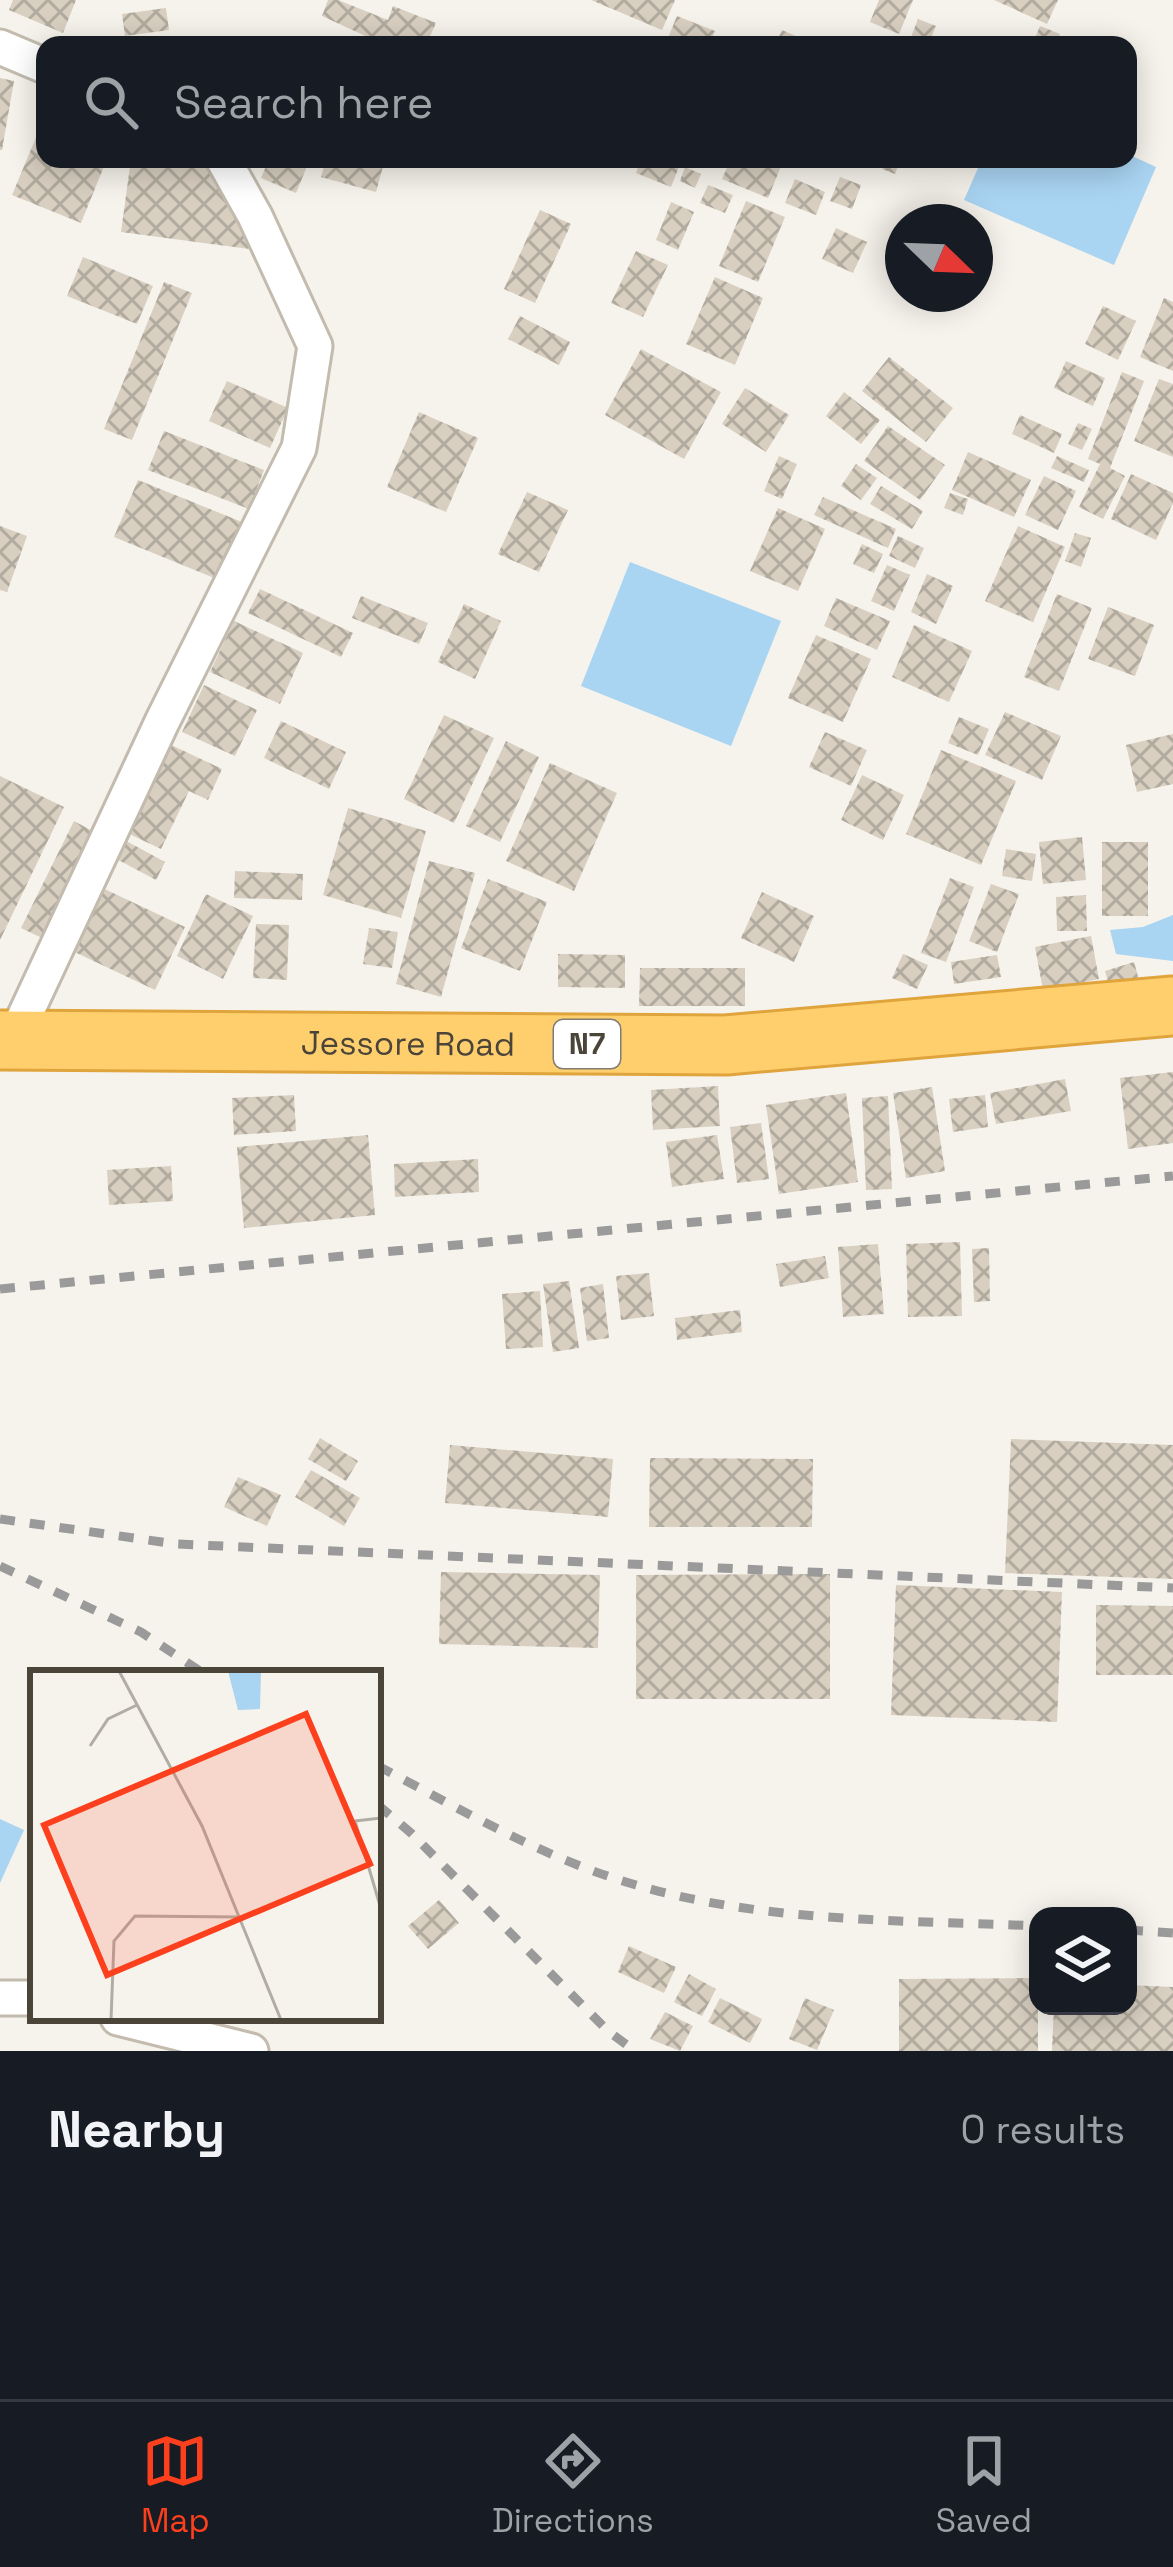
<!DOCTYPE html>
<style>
:root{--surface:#171b24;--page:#242831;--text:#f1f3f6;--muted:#9ea1a6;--line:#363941;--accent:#fc3f1d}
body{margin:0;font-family:"Space Grotesk",sans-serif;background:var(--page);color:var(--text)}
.controls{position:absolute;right:36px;bottom:36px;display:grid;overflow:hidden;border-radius:24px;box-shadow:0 6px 30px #0003}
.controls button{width:108px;height:108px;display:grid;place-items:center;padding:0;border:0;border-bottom:3px solid var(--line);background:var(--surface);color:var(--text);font:60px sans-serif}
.compass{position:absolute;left:885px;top:204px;width:108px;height:108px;border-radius:50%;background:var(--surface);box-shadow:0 6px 30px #0003;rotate:113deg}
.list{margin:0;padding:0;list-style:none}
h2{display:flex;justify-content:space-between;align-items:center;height:156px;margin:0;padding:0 48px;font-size:51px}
h2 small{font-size:39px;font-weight:400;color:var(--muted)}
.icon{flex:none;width:66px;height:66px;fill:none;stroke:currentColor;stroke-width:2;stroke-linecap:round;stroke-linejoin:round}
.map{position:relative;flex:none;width:1173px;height:2051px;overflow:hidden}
.search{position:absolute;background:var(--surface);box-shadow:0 6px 30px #0003;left:36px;right:36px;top:36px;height:132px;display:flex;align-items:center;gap:30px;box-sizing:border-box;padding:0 42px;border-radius:24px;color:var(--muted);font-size:45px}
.sheet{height:348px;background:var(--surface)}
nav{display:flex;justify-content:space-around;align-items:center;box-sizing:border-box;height:168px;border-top:3px solid var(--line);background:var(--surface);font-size:33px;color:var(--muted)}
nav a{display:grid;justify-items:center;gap:6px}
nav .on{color:var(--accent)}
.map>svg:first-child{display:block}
.water{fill:#a9d4f2}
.building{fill:url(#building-cross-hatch)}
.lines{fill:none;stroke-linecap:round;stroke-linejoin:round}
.street-casing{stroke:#c2bbae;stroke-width:39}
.highway-casing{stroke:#e0a43c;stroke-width:63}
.street{stroke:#fff;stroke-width:33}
.highway{stroke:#ffcf6e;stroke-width:57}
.rail{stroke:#9a9a9a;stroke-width:9;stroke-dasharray:15 15;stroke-linecap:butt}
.labels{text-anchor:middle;stroke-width:9;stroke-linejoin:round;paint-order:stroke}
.shield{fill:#fff;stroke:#817c74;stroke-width:3}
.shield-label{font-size:30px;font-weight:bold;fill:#4b4439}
.street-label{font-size:33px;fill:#4b4439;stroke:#fff}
.inset-road{fill:none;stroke:#b2ada4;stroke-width:3}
.view{fill:#fc3f1d;fill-opacity:0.15;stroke:#fc3f1d;stroke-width:6}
.inset-edge{fill:none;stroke:#4b4439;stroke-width:6}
</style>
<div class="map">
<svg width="1173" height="2051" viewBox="0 0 1173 2051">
<defs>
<pattern id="building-cross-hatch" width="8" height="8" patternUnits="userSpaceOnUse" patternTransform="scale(3)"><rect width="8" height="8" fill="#d8cfc1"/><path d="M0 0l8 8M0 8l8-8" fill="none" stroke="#b1aa9e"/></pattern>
</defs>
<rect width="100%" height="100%" fill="#f6f3ec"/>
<path class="water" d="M1128,154L1156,167L1114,265L964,200L982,159H1128Z
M630,562L781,621L731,746L581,686Z
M1173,915V961L1116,954L1110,930L1143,927Z
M0,1819L24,1830L0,1883Z"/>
<path class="building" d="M13,0H76L63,33L9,10Z
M328,0H338L388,20L393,6L436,23L426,45H385L322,16Z
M591,0H675L662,30Z
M879,0H913L899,34L870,22Z
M994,0H1058L1047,24Z
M166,8L169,30L125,36L122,14Z
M677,16L715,31L709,45H665Z
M918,19L936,26L928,45H908Z
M1040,26L1060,34L1055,45L1033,43Z
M782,30L816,45H775Z
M0,78L14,81L2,150H0Z
M42,123L45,125V159H107L81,223L12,195Z
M131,159H216L249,249L121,232Z
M269,159H310L296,193L261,178Z
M326,159H385L376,192L321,177Z
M641,159H682L671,187L636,173Z
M731,159H784L768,198L722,179Z
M886,159H901L895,174L882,169Z
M685,167L701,174L695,188L680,181Z
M840,177L861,185L852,209L830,201Z
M795,179L825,192L816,215L785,203Z
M708,185L733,195L725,213L700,203Z
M746,201L785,217L758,282L719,266Z
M671,202L694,212L678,250L656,240Z
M540,210L571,224L535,303L504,289Z
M836,228L867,242L853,273L822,259Z
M636,251L668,265L643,317L611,303Z
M83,257L153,286L137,324L67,296Z
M715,277L763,298L735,365L686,344Z
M164,282L192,293L132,440L104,429Z
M1164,298L1173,302V371L1140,357Z
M1103,306L1136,321L1118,360L1085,344Z
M520,316L570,342L559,365L508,339Z
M641,349L721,392L684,459L605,415Z
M889,357L953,408L926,442L862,391Z
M1066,361L1105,378L1093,406L1054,388Z
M1122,372L1144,381L1110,468L1125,476L1103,519L1079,507L1100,464L1088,459Z
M1159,379L1173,384V457L1134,441Z
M227,381L288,408L270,448L209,421Z
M745,388L789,415L766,452L722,424Z
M844,392L880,420L861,444L826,416Z
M419,412L478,438L446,512L387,487Z
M1020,415L1062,434L1054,453L1012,434Z
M1078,423L1092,429L1082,450L1068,444Z
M888,426L945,465L920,500L864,461Z
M164,431L264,470L249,509L148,470Z
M968,452L1031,480L1014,517L952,490Z
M779,456L797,464L782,499L764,491Z
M1057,456L1089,470L1084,482L1051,468Z
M856,464L877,478L861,500L841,486Z
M1131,474L1173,493V503L1156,540L1111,519Z
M1044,476L1076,491L1058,530L1025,515Z
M138,480L242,522L219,580L114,537Z
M881,486L923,511L912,529L870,504Z
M527,492L568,510L539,572L498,554Z
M950,493L968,499L963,515L944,508Z
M823,497L896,529L888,548L814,515Z
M778,508L825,529L798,591L750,571Z
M0,526L27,536L7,592L0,590Z
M1018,526L1065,547L1033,622L985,601Z
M1075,533L1091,538L1081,567L1065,561Z
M898,536L924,548L915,568L889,556Z
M862,544L883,554L874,573L853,564Z
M887,565L910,575L894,611L871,601Z
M927,574L953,586L936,624L911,612Z
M260,589L353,633L341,657L248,613Z
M1057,594L1092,608L1059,691L1024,677Z
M361,596L428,623L419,644L352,618Z
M836,598L890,621L877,650L824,626Z
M464,604L501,621L475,679L438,662Z
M1108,607L1154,625L1135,676L1088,659Z
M234,621L303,653L280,704L210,672Z
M914,625L972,651L949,702L892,677Z
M816,635L871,659L843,722L788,698Z
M204,685L257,710L235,756L182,732Z
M1005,712L1061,736L1042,780L985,755Z
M444,715L494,738L454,823L404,799Z
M959,717L989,729L978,755L948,743Z
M281,721L346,752L329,789L264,758Z
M825,732L867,750L851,786L809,767Z
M1173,734V784L1137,792L1126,745Z
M506,741L539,757L500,842L466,826Z
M165,742L222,769L208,800L189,791L161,849L123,831Z
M941,750L1016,781L981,865L906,834Z
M550,763L617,793L574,891L506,861Z
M862,775L904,795L883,840L841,820Z
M0,776L64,807L0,940Z
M348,808L426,831L401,918L323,895Z
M74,821L96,833L44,939L21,928Z
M119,837L165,862L156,880L109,855Z
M1082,837L1086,880L1043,884L1039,842Z
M1102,842H1148V916H1102Z
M1006,849L1036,854L1032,881L1002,876Z
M429,861L475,873L441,997L396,984Z
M235,871L303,874L302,900L234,898Z
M950,878L974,887L946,962L921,953Z
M488,879L547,902L520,971L461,948Z
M94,884L185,927L155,990L64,947Z
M991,884L1019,894L997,952L969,941Z
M762,892L814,916L794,962L741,938Z
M206,894L253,916L223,979L177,956Z
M1086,895L1087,931H1057L1056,897Z
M256,924L289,925L287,980L253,978Z
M369,928L398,932L392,968L363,964Z
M1091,936L1099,979L1043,990L1035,947Z
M558,954L625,955V988L558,987Z
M903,954L928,965L917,989L892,978Z
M997,955L1001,977L954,984L951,962Z
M1134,962L1139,980L1110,989L1105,971Z
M640,968H745V1006H639Z
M1173,1072V1143L1128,1149L1120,1078Z
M1065,1079L1071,1111L996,1124L990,1093Z
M718,1086L720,1126L653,1130L651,1090Z
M932,1087L945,1171L906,1178L893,1093Z
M846,1093L858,1182L779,1194L766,1105Z
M294,1095L296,1131L234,1135L232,1098Z
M985,1095L988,1127L953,1132L949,1099Z
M888,1096L892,1189L866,1190L862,1098Z
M761,1123L769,1179L737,1183L730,1127Z
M368,1135L375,1215L244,1228L237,1147Z
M717,1135L724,1179L672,1187L666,1142Z
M478,1159L479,1192L395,1197L394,1164Z
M171,1166L173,1201L109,1205L107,1170Z
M960,1242L962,1316L908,1317L906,1244Z
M878,1244L884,1314L843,1317L838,1247Z
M989,1248L990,1301L974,1302L972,1249Z
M825,1256L829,1278L780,1287L776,1264Z
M649,1273L654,1316L621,1320L616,1276Z
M569,1281L579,1348L553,1352L543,1284Z
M603,1284L609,1338L587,1341L580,1288Z
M540,1291L543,1347L506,1349L502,1294Z
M740,1310L742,1332L677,1340L675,1318Z
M320,1438L358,1461L346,1481L308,1459Z
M1011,1439L1173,1445V1579L1005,1573Z
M450,1445L613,1459L608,1517L445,1503Z
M650,1458L813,1459L812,1527H649Z
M311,1470L360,1498L344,1526L295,1497Z
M238,1477L281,1495L267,1526L224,1507Z
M441,1572L600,1575L598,1648L439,1644Z
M830,1574V1699H636V1575Z
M896,1585L1062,1592L1057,1722L891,1715Z
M1096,1605L1173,1606V1675H1096Z
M439,1900L459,1923L428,1949L408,1926Z
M629,1946L676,1967L664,1993L618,1972Z
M689,1974L716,1989L702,2016L674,2002Z
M1038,1978V2051H899V1979Z
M1128,1985L1173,1987V2051H1052L1054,2006H1128Z
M720,1998L762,2019L750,2043L708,2022Z
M805,1998L834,2010L817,2050L789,2039Z
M665,2012L693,2026L680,2051L650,2039Z"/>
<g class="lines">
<g class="street-casing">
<path id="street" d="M0,47L45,66
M13,1041L162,722L299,448L315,346L255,216L223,159
M0,1998H33
M118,2018L251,2051"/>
</g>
<g class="highway-casing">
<g id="highway">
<path id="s1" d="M0,1040L726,1045L1173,1006"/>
</g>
</g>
<use href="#street" class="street"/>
<use href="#highway" class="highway"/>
<path class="rail" d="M0,1289L1173,1176
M0,1519L176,1544L1173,1588
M0,1566L141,1632L203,1673
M378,1766C462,1810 545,1859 636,1885C765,1923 905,1920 1038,1926
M378,1805L411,1833L608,2031L635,2051
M1128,1930L1173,1933"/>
</g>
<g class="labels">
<rect class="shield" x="554" y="1020" width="66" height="48" rx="9"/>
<g class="shield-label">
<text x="587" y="1054">N7</text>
</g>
<g class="street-label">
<text dy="12" stroke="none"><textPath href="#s1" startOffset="408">Jessore Road</textPath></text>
</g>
</g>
<g transform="translate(30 1670)">
<rect width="351" height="351" fill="#f6f3ec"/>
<path d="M198,1H231L230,39L208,40Z" fill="#a9d4f2"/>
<path class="inset-road" d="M89,1L172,156L251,350M60,76L78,49L107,35M351,148L325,151L351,239M81,350L84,271L105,246L210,247"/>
<path class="view" d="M276,44L340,194L77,305L14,155Z"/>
<rect width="351" height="351" class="inset-edge"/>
</g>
</svg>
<div class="controls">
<button><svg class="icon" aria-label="layers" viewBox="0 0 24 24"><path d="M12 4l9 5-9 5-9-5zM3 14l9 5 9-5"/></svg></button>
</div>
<svg class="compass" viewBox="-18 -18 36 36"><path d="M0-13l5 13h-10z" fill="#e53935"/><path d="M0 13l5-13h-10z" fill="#9ea1a6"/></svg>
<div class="search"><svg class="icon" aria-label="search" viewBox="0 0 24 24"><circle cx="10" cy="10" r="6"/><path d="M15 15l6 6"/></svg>Search here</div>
</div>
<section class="sheet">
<h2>Nearby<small>0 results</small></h2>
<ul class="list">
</ul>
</section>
<nav>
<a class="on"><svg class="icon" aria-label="map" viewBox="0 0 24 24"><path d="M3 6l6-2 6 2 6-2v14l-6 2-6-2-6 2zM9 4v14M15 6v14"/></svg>Map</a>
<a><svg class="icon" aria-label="directions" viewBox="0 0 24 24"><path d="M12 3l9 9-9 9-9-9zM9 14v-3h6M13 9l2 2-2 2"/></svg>Directions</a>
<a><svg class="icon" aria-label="saved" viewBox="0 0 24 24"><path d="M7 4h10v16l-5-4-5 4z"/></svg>Saved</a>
</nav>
